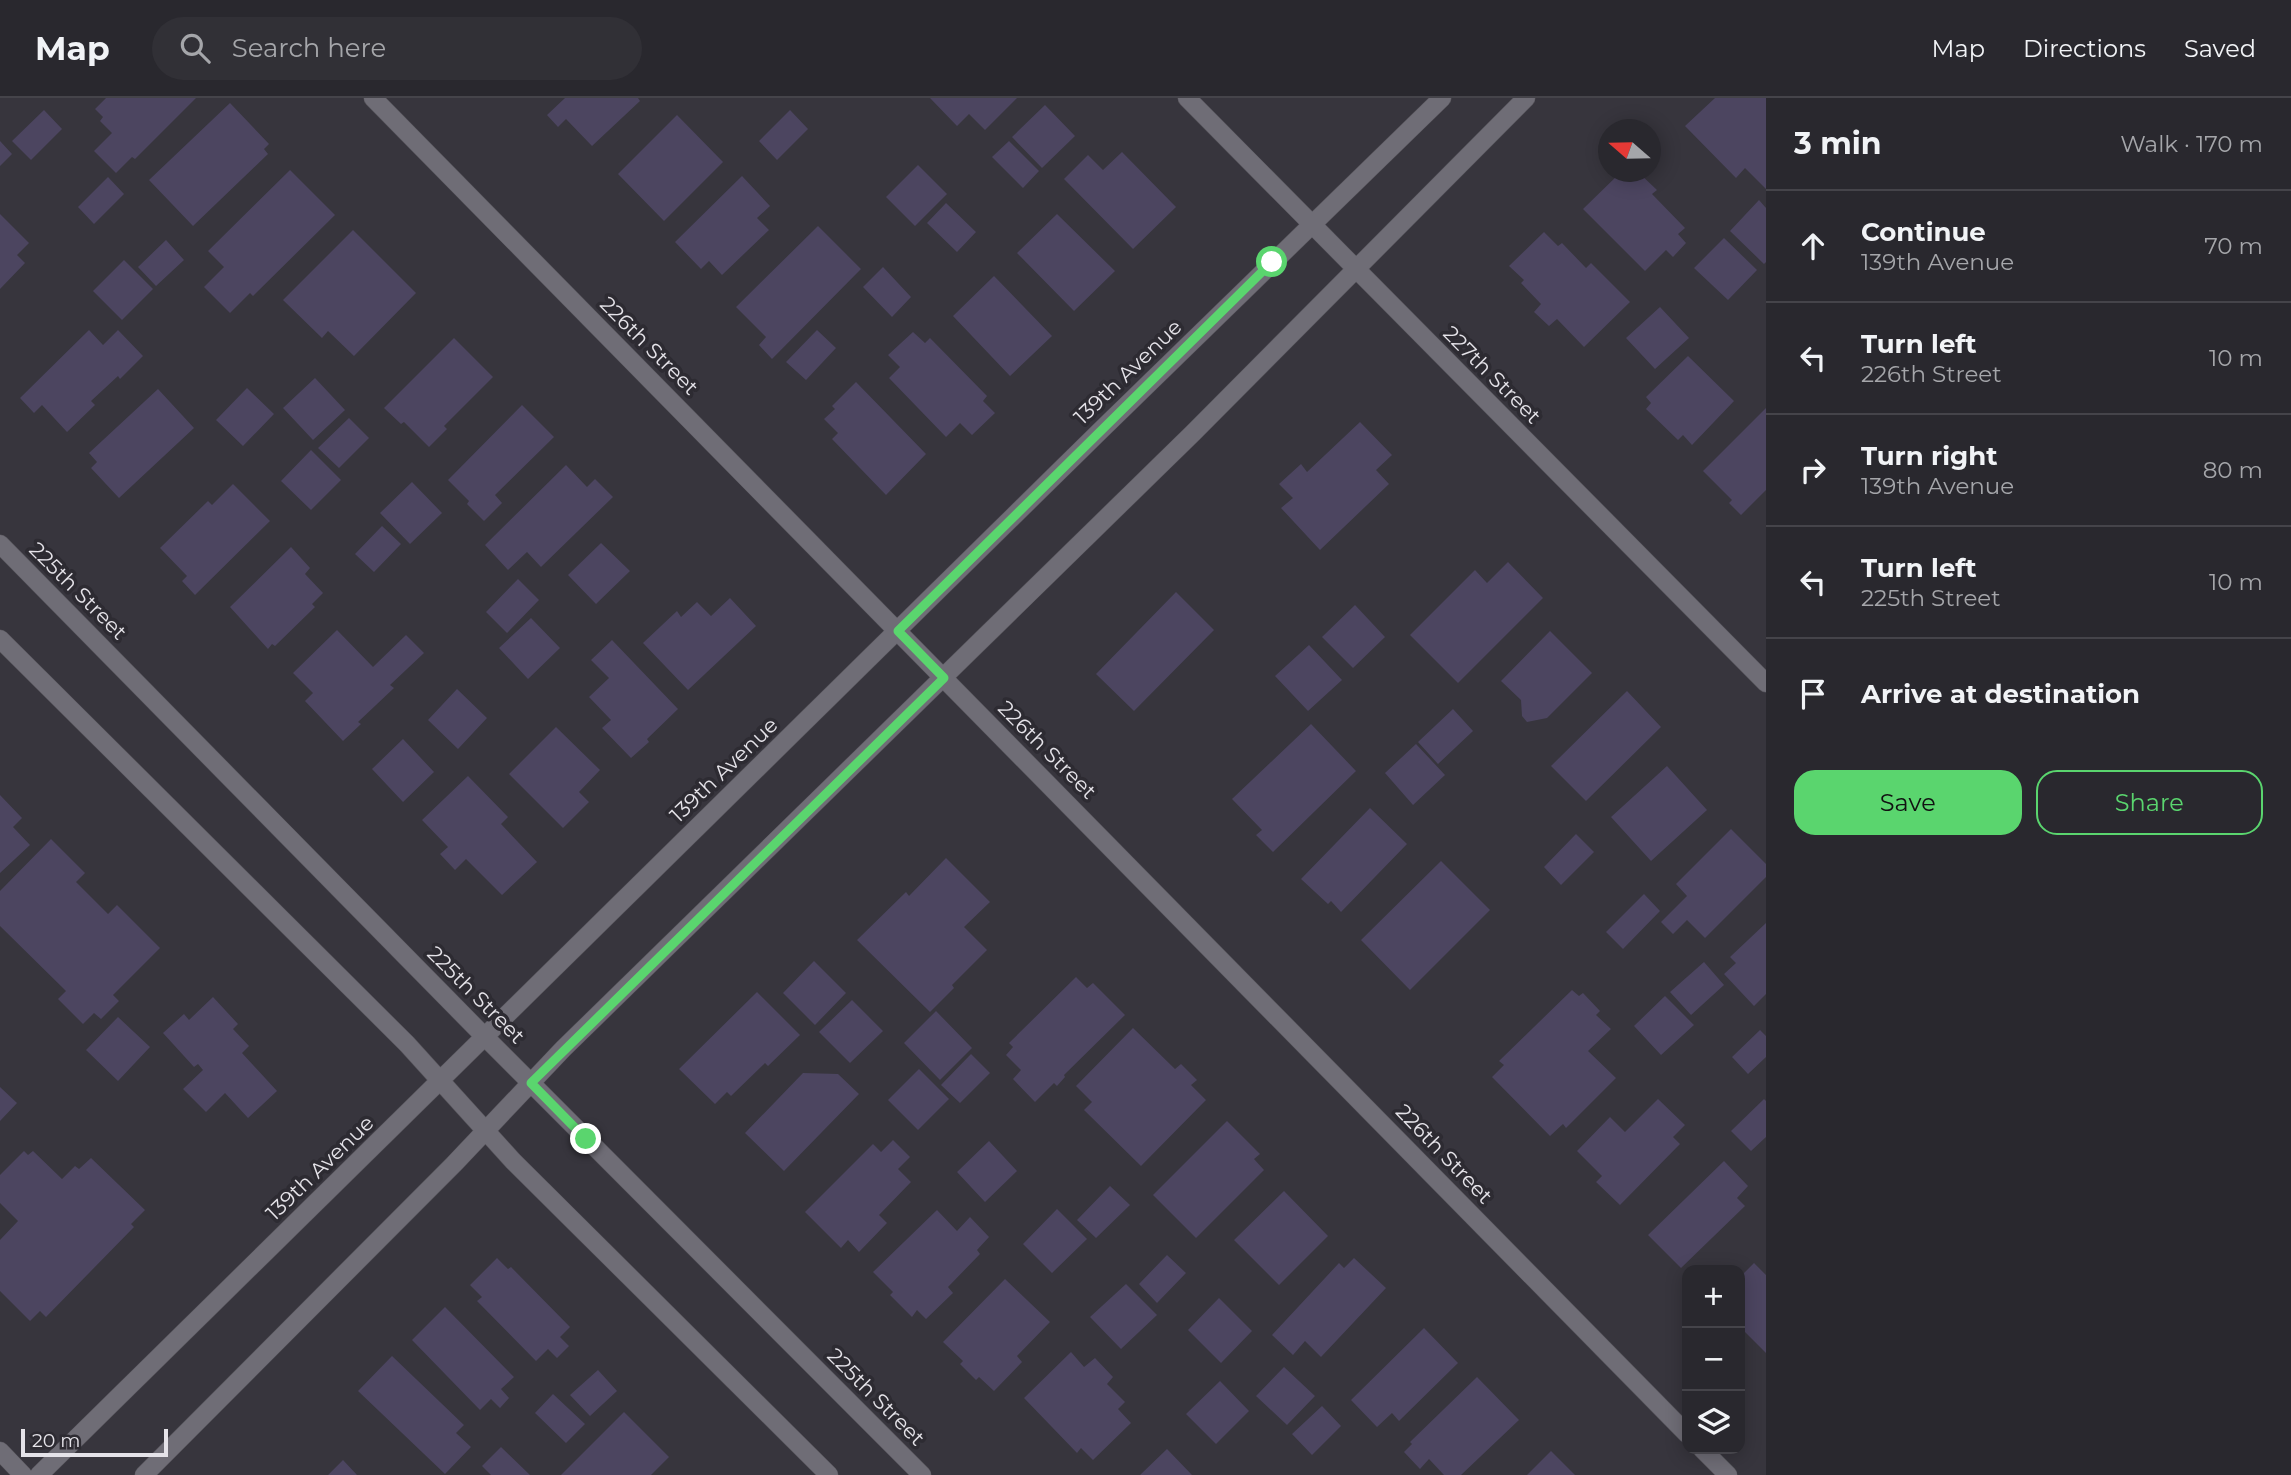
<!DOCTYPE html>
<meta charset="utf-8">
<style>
:root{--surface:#29282e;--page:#313036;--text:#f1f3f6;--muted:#a5a6aa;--line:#45444a;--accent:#5ad56e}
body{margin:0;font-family:Montserrat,sans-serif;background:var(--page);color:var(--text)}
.controls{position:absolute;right:21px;bottom:21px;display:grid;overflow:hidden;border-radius:14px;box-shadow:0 4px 18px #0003}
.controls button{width:63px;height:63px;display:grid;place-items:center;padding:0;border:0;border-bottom:2px solid var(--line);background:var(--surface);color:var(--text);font:35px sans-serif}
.compass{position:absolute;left:1598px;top:21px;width:63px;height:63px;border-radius:50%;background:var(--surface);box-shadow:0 4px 18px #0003;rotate:290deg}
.scale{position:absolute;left:21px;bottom:18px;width:147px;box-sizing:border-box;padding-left:7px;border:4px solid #e5e3e9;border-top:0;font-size:19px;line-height:24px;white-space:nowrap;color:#e5e3e9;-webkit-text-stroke:5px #2d2b32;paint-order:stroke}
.stop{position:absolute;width:21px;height:21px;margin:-16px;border:5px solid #5ad56e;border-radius:50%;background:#fff}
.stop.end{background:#5ad56e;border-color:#fff;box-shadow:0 2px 7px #0008}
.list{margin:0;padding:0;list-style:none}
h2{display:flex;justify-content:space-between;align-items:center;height:91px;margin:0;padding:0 28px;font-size:30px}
h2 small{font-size:23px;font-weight:400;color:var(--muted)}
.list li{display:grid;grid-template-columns:46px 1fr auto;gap:21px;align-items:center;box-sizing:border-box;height:112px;padding:0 28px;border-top:2px solid var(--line)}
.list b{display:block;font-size:26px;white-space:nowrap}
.list p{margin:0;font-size:23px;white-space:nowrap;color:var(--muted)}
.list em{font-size:23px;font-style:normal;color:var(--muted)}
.actions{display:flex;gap:14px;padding:21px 28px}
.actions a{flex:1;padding:16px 0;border:2px solid var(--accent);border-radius:21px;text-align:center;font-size:24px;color:var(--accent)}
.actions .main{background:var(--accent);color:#111}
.icon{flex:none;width:38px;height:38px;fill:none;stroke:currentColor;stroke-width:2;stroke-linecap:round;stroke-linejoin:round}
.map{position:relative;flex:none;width:1766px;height:1377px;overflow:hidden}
header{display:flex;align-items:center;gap:42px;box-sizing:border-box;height:98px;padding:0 35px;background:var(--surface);border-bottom:2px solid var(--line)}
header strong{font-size:33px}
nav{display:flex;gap:38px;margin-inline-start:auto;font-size:24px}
.search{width:490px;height:63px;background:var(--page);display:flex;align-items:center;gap:18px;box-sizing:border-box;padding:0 24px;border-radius:38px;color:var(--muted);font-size:26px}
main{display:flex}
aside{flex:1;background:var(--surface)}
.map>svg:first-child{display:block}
.building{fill:#4c4560}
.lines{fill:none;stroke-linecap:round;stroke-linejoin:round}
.minor-casing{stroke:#56545b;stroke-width:19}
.minor{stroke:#6f6d76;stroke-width:18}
.route{stroke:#5ad56e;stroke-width:9}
.labels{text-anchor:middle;stroke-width:7;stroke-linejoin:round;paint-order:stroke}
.street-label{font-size:21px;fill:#e5e3e9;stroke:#2d2b32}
</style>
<header>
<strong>Map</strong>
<div class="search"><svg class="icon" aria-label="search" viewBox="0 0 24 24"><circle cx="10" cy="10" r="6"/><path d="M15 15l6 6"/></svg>Search here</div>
<nav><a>Map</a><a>Directions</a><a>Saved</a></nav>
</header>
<main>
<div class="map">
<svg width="1766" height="1377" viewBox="0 0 1766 1377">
<rect width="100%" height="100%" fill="#37353d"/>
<path class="building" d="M106,0H196L135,61L132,59L116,75L94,53L112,35L100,23L103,19L95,11Z
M565,0H638L640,3L592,48L566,21L558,29L547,17Z
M930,0H1017L985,32L969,16L957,28Z
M1715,0H1766V91L1745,70L1736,80L1685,28Z
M230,5L269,46L264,51L268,56L193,128L149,82Z
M1045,7L1075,38L1042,70L1012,39Z
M44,12L62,31L31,62L12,43Z
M790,12L808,31L777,62L759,43Z
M677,17L723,64L664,123L618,76Z
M0,43L12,56L0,68Z
M1009,43L1039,73L1023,90L992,59Z
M1122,54L1176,109L1133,151L1064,81L1088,57L1103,72Z
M918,67L947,96L915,128L886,99Z
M290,72L335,117L253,198L250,195L230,215L204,189L224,169L208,153Z
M1621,74H1638L1657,92L1652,96L1685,130L1678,136L1686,145L1673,159L1666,152L1645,173L1583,111Z
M742,78L770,108L757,120L769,132L722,177L709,163L701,171L675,144Z
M108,79L124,96L94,126L78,109Z
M1759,102L1766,110V164L1764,166L1730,133Z
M946,105L976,134L957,154L927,125Z
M0,116L29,145L17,157L25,165L0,191Z
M1057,116L1115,173L1074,213L1017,155Z
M818,128L861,171L772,261L759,247L766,239L736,209Z
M353,132L416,195L354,258L328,233L322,240L283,202Z
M1544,134L1558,148L1562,145L1586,170L1591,165L1630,204L1584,249L1557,221L1549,228L1534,214L1541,206L1521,185L1524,182L1509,168Z
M1724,140L1757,172L1728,202L1694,170Z
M166,142L184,162L156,188L138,169Z
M124,162L153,191L122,222L93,193Z
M883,169L911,199L892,219L863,189Z
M994,178L1052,238L1010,278L953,218Z
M1660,209L1689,240L1655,271L1626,240Z
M89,232L103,247L118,232L143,258L120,281L118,278L91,303L95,307L67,334L42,307L34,315L20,300Z
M817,232L836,250L806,282L786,264Z
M913,234L925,245L930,240L987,298L983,303L995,315L972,337L960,325L946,339L889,280L900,269L888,257Z
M454,240L493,279L444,328L447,331L429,349L404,324L401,326L384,310Z
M1688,258L1734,303L1692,347L1683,337L1678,342L1646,311L1651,305L1646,299Z
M315,280L345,312L313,342L283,310Z
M856,284L926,356L886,397L832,341L838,335L824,321L835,311L832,308Z
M247,290L274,316L243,348L216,322Z
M158,291L194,330L119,400L91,370L97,364L89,355Z
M522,307L554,339L495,397L502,405L484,423L467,406L469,403L448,382Z
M1766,310V392L1741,417L1729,405L1732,402L1703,373Z
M349,320L369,340L339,370L318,350Z
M1360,324L1392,357L1376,372L1389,386L1320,452L1281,410L1293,400L1279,386L1301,366L1307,374Z
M311,352L341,382L311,412L281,383Z
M566,367L587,389L595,381L613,399L541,469L527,454L508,472L485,447Z
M412,384L442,415L410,446L380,415Z
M233,386L270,423L195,497L182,483L187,478L160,450L208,403L212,407Z
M382,428L401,446L374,474L355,456Z
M601,445L630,473L596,506L568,477Z
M291,449L310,470L305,476L323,495L312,506L315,509L275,548L272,546L268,551L230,509Z
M1508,464L1543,500L1458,585L1410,537L1475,472L1487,485Z
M518,481L539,502L507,535L486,514Z
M1176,494L1214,532L1134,613L1096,576Z
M730,500L756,528L688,592L643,545L677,513L681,519L697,504L711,518Z
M1355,507L1385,539L1353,570L1322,539Z
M531,520L560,550L528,581L499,550Z
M337,532L373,569L406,537L424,555L390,587L394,590L358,624L361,626L343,643L305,603L313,595L293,575Z
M1550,533L1592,575L1547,620L1527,624L1522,618L1521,602L1501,583Z
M612,542L678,611L647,641L649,644L631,660L602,630L611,622L589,599L609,580L591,562Z
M1309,547L1342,582L1308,613L1275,578Z
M457,591L487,620L458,651L428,622Z
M1627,593L1661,629L1586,703L1551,668Z
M1453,611L1473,633L1438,666L1418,644Z
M1311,626L1356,673L1273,754L1256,737L1262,732L1232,701Z
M556,629L600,672L579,694L589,704L563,730L509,676Z
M403,641L434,674L403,704L372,671Z
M1416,646L1445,677L1413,707L1385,675Z
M1667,668L1707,712L1651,763L1611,719Z
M468,678L508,719L501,726L537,764L502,797L466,761L455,772L440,756L448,749L422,722Z
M0,697L22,720L13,729L30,747L0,775Z
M1370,710L1407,746L1341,814L1331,803L1328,806L1301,781Z
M1731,731L1766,766V779L1705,840L1687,822L1673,836L1661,824L1687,798L1676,786Z
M1576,736L1594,754L1561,787L1544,769Z
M51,741L85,775L76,784L108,816L117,807L160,850L113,897L119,903L101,921L94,915L83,926L58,901L66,893L0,828V793Z
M946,760L990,804L964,829L987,852L952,887L954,890L930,914L857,842L906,794L909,798Z
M1441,763L1490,812L1410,892L1361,842Z
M1644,796L1660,813L1623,851L1606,834Z
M1766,825V896L1754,908L1724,876L1736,865L1730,859Z
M814,863L846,895L815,927L783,895Z
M1704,864L1724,887L1691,917L1670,894Z
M1076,879L1087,890L1093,885L1125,917L1064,977L1065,979L1057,988L1054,985L1035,1004L1013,981L1021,972L1006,957L1013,949L1009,945Z
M1572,892L1579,898L1583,895L1600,913L1596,917L1611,931L1588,953L1616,980L1566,1030L1563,1026L1550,1038L1492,979L1504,967L1499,963Z
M757,894L800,937L768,968L765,965L731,998L727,994L715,1006L679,971Z
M1665,898L1694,927L1661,957L1634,928Z
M213,899L238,926L233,931L249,948L242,955L277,993L248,1020L225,995L206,1014L183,991L203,972L198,966L194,969L163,935L184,916L189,922Z
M852,902L883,933L850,965L819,934Z
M936,913L972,950L940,982L904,945Z
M118,919L150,949L118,983L86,952Z
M1133,930L1175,971L1181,966L1197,982L1191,987L1206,1002L1141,1068L1084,1012L1092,1004L1076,988Z
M1760,932L1766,938V959L1748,976L1732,959Z
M971,956L990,975L960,1005L941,987Z
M919,971L949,1001L918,1032L888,1002Z
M803,975L838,976L859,996L784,1073L745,1035Z
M0,989L17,1005L0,1023Z
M1658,1001L1685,1027L1673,1039L1680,1046L1620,1107L1596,1084L1602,1078L1577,1053L1610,1019L1625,1034Z
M1764,1001L1766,1003V1039L1751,1053L1731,1033Z
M1227,1023L1260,1056L1254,1061L1264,1072L1196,1140L1153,1097Z
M893,1042L910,1059L898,1071L911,1084L879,1117L887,1125L859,1154L848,1142L841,1150L805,1114L873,1046L881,1054Z
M989,1043L1017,1073L985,1104L957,1074Z
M24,1053L28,1057L33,1053L62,1081L75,1068L79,1071L91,1060L145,1112L131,1126L134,1129L46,1219L40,1213L30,1223L0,1193V1142L18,1123L0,1105V1077Z
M1724,1063L1748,1088L1737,1100L1745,1108L1681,1170L1648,1137Z
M1110,1088L1130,1107L1096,1140L1077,1122Z
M1284,1093L1328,1138L1279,1187L1234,1142Z
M1057,1111L1087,1141L1052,1175L1023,1146Z
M937,1112L957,1133L970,1119L989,1139L977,1152L980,1156L948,1189L953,1195L926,1221L917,1212L912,1219L890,1197L893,1194L873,1174Z
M1167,1157L1186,1175L1157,1205L1139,1186Z
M497,1160L508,1171L511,1169L570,1229L560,1239L569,1248L557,1260L548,1251L536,1263L477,1203L482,1199L470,1187Z
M1354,1160L1386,1190L1321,1259L1305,1243L1293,1257L1272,1237L1339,1165L1344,1170Z
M1754,1165L1766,1177V1255L1740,1229V1179Z
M1005,1181L1050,1224L1017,1258L1022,1264L994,1293L979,1279L976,1282L960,1266L963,1263L943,1244Z
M1126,1186L1157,1217L1121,1251L1090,1219Z
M1219,1200L1252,1233L1221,1265L1188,1232Z
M445,1209L514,1279L501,1291L509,1300L500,1310L491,1301L480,1312L412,1242Z
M1424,1230L1458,1265L1399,1323L1392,1315L1377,1329L1351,1302Z
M1071,1254L1084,1269L1095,1260L1113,1279L1107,1286L1125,1304L1118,1311L1131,1325L1093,1362L1081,1350L1077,1355L1024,1300Z
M392,1258L464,1327L456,1335L471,1349L445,1376L358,1293Z
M1284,1269L1315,1298L1287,1327L1256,1298Z
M598,1272L617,1293L590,1318L570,1297Z
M1477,1279L1519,1322L1461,1377H1444L1429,1361L1420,1371L1404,1354L1412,1346L1410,1344Z
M1220,1283L1249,1313L1216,1346L1186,1316Z
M553,1296L585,1326L566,1345L535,1315Z
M1322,1308L1341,1328L1312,1357L1292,1336Z
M624,1314L669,1359L651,1377H561Z
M501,1349L530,1377H491L482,1368Z
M1167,1351L1192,1377H1140Z
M1551,1353L1575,1377H1527Z
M343,1362L357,1377H328Z"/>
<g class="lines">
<g class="minor-casing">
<path id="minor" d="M373,0L1687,1336
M1187,0L1766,585
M0,446L485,939L922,1377
M0,541L407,946L513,1063L829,1377
M1702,1351L1728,1377
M0,1353L23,1377
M39,1377L1099,334L1442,0
M144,1377L454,1066L563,951L1193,335L1526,0"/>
</g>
<use href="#minor" class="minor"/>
</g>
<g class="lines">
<path class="route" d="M586,1041L531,985L944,580L898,533L1272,164"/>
</g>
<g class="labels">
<g class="street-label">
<text transform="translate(649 248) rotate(45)" y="7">226th Street</text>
<text transform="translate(1128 274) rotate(-44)" y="7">139th Avenue</text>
<text transform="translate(1492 277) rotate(45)" y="7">227th Street</text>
<text transform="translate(78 493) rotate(45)" y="7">225th Street</text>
<text transform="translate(1047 652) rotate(45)" y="7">226th Street</text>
<text transform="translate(724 672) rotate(-44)" y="7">139th Avenue</text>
<text transform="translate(476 897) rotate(45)" y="7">225th Street</text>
<text transform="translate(1444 1056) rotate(46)" y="7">226th Street</text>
<text transform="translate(320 1070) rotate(-44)" y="7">139th Avenue</text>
<text transform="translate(876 1299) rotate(45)" y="7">225th Street</text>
</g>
</g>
</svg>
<div class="controls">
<button>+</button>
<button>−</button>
<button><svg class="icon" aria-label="layers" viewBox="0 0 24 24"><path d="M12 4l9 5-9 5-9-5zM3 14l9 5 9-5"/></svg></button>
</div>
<svg class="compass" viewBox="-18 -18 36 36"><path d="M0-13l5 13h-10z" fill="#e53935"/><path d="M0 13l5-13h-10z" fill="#a5a6aa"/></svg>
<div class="scale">20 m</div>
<div class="stop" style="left:1272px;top:164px"></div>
<div class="stop end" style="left:586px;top:1041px"></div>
</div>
<aside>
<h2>3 min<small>Walk · 170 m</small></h2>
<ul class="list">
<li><svg class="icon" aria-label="ahead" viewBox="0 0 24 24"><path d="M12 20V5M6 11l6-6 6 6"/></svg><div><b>Continue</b><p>139th Avenue</p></div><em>70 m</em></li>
<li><svg class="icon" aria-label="left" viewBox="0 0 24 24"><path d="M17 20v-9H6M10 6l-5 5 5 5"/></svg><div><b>Turn left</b><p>226th Street</p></div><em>10 m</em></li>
<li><svg class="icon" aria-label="right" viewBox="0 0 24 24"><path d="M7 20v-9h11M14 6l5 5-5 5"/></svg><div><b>Turn right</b><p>139th Avenue</p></div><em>80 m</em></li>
<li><svg class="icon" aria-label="left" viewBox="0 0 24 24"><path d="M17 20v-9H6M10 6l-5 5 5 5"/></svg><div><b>Turn left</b><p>225th Street</p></div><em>10 m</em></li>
<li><svg class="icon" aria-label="arrive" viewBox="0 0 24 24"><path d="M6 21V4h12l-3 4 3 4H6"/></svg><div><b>Arrive at destination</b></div></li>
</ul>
<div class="actions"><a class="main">Save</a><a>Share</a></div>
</aside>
</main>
